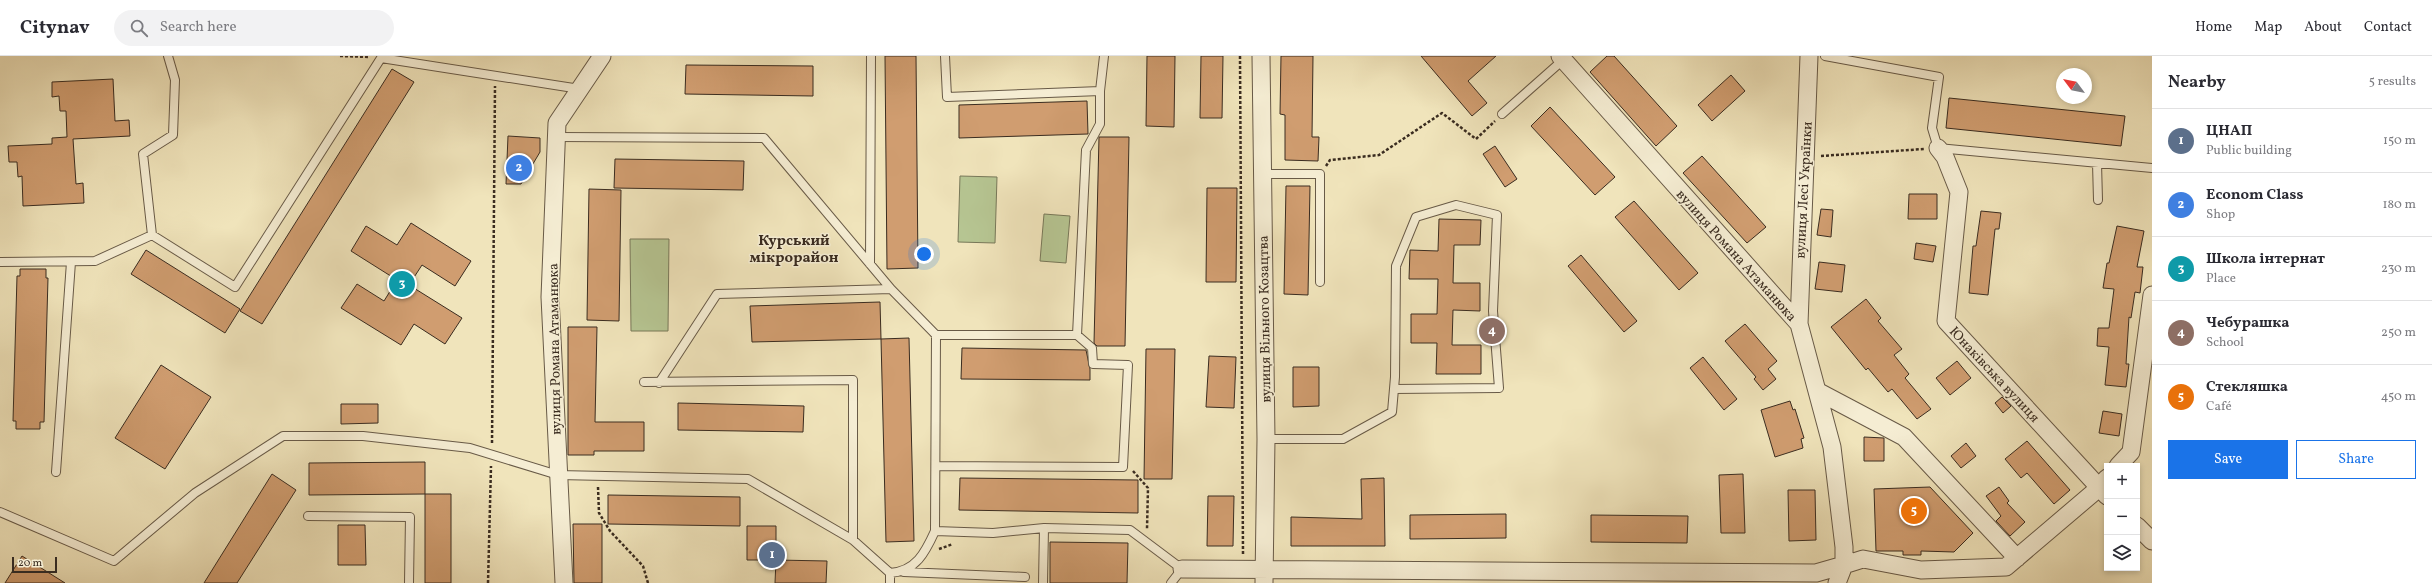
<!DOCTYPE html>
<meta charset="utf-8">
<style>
:root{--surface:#fff;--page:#f2f2f3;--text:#2b2b33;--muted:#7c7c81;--line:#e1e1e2;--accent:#1a73e8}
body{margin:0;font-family:Vollkorn,serif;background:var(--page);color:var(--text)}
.controls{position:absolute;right:12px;bottom:12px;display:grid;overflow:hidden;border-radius:0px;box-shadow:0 2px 6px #0003}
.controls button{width:36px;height:36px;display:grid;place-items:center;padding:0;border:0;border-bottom:1px solid var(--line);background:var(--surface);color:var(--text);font:20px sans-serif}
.compass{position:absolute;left:2056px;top:12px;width:36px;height:36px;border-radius:50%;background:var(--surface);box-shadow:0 2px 6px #0003;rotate:302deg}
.scale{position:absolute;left:12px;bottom:10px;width:45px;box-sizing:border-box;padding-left:4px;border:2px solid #3a2c20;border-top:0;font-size:11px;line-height:14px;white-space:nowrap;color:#3a2c20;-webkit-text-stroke:3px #f5edd3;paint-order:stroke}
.you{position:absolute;left:924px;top:198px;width:14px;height:14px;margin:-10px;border:3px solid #fff;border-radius:50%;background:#1a73e8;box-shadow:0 0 0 6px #1a73e833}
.badge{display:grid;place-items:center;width:26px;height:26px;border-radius:50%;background:var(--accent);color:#fff;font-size:13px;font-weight:700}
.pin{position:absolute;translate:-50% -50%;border:2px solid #fff;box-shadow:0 1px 4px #0006}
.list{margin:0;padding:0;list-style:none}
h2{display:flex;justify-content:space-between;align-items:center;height:52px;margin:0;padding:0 16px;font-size:17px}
h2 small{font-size:13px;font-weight:400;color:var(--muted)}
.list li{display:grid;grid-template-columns:26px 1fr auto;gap:12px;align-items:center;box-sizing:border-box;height:64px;padding:0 16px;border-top:1px solid var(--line)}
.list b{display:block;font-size:15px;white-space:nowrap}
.list p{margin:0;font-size:13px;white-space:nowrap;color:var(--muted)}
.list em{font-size:13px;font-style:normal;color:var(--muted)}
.actions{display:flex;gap:8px;padding:12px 16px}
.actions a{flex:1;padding:9px 0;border:1px solid var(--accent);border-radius:0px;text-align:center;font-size:14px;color:var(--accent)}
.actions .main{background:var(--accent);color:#fff}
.icon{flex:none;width:22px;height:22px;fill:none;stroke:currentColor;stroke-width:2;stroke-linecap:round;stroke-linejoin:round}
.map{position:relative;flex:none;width:2152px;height:527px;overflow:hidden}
header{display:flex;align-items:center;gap:24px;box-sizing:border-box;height:56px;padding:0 20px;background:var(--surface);border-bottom:1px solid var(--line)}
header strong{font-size:19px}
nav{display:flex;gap:22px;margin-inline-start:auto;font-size:14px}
.search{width:280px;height:36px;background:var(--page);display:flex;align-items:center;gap:10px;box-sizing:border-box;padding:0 14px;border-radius:22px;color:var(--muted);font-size:15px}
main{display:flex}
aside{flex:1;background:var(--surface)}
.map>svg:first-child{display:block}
.green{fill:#b6c592;stroke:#787859}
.building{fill:#d09d70;stroke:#3a2c20}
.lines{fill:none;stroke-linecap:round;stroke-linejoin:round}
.service-casing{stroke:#685a47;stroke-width:10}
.minor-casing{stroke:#685a47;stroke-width:19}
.path{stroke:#3a2c20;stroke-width:2.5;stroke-dasharray:3 2;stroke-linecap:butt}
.service{stroke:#f5edd3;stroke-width:8}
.minor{stroke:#f5edd3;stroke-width:17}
.labels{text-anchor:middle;stroke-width:3;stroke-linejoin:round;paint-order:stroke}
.street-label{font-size:14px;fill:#3a2c20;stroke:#f5edd3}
.neighbourhood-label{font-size:15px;font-weight:bold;fill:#3a2c20;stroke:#f5edd3}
</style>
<header>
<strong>Citynav</strong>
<div class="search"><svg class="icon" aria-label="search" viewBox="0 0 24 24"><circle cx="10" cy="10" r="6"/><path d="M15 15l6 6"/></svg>Search here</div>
<nav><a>Home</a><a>Map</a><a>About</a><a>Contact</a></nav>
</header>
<main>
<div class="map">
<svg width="2152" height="527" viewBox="0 0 2152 527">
<rect width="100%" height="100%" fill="#f0e4bb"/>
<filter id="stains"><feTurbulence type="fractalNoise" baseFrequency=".005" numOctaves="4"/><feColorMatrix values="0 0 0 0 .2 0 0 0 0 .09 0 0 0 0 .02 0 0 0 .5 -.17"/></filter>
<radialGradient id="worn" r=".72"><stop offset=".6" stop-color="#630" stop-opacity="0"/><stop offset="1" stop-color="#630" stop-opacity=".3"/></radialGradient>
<path class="green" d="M960,120L997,121L995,187L958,186Z
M1044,158L1070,160L1066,207L1040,205Z
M630,183H669L668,275H631Z"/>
<path class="building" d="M885,0H916L918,212L887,213Z
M1147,0H1175L1174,71L1146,70Z
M1201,0H1223L1222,62H1200Z
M1281,0H1313L1312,81H1319L1318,105L1285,104V59L1280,58Z
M1421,0H1496L1468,25L1487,47L1472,60Z
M1607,0H1614L1677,70L1656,90L1590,16Z
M686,9L813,10V40L685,38Z
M392,13L414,26L262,268L240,255Z
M1731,19L1745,35L1712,65L1698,49Z
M113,23L115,65L129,64L130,80L73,83L76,128L83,127L84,147L23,150L22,120L18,121L17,106H9L8,90L52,88V82L67,81L66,55H60L59,40L52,41V26Z
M1949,42L2125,60L2121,90L1946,72Z
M1087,45L1088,78L959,82V49Z
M1550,51L1615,121L1595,139L1531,70Z
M508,80L540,82V96L521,128H506Z
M1099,81H1129L1125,290H1097L1094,287Z
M1495,90L1517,123L1505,131L1483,98Z
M1702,100L1766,171L1747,187L1683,117Z
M615,103L744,105L743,134L614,132Z
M1286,130H1310L1308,239L1284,238Z
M1207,132H1237L1236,226H1206Z
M589,133L621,134L619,265L587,264Z
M1909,138H1937V163H1908Z
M1634,145L1698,217L1679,234L1615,161Z
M1821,153L1833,154L1831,181L1817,179Z
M1981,155L2001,157L1999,173H1995L1988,239L1969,237L1973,190H1976Z
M1439,163L1481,164L1480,189H1454L1453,227H1480V255L1453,254L1452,289H1481V318H1436L1437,287H1411V258H1437L1438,223H1409L1410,194L1438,195Z
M411,167L471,205L455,230L422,209L409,229L462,262L445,288L414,268L401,289L341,252L357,228L384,245L397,224L351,195L366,170L397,189Z
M2117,170L2144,175L2137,211H2143L2140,237L2135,236L2131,262L2129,261L2126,308H2129L2126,331L2105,329L2109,291L2097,290L2098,272H2109L2114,233L2103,232L2107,207H2109Z
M1916,187L1936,190L1933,206L1914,203Z
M146,194L240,253L225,277L131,218Z
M1581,199L1637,265L1624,276L1568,210Z
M1819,206L1845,209L1842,236L1815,233Z
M20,213H46V222H48L44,366H40V373H16V365H13L17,220H20Z
M1866,243L1881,262L1878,265L1902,293L1894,299L1909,318L1905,322L1931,353L1917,363L1892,333L1888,336L1868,312L1866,314L1831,271Z
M880,246L881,283L752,286L750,250Z
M1745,268L1777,305L1768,313L1776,323L1763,334L1754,323L1756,321L1725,285Z
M568,271H597L595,366H644V395H594V399H568Z
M909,282L914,485L886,486L881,283Z
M962,292L1086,294L1090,313V324L961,323Z
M1146,293H1175L1172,423H1144Z
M1209,300L1236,301L1234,352L1206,351Z
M1703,301L1737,343L1724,354L1690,312Z
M1957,305L1971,322L1950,339L1936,322Z
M161,309L211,341L165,413L115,382Z
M1293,311H1319V350L1293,351Z
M2002,341L2011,350L2003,357L1995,347Z
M1790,345L1793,354L1795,353L1804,382L1801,383L1803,392L1775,401L1761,354Z
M678,347L804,350L803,376L678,374Z
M341,348H378V367L341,368Z
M2103,355L2122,358L2119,380L2099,377Z
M1864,381L1884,382V405H1864Z
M2027,385L2070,434L2054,448L2027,417L2021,422L2005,403Z
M1966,387L1976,400L1961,412L1951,400Z
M425,406V438L309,439V407Z
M272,418L296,434L237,527H204Z
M1743,418L1745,477H1721L1719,419Z
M960,422L1138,424V457L959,454Z
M1384,422L1385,490H1291V461L1362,463L1361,423Z
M1930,431L1973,477L1954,496L1921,495V499H1903V495H1876L1874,433Z
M1999,431L2009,445L2007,447L2025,466L2010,480L1996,465L2001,460L1986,440Z
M1788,434H1815L1816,484L1789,485Z
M425,438H451V527H425Z
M608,439L740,441V470L608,468Z
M1208,440H1234L1233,490H1207Z
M1506,458V482L1410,483V459Z
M1591,459L1688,460L1687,487L1591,486Z
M573,468H602V527H574Z
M338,469H365L366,509H338Z
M747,470H776V504H747Z
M1050,486L1128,487L1127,527H1050Z
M22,500L65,527H5Z
M776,504L827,505L826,527H775Z"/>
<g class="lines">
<g class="service-casing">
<path id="service" d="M945,0L947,41L1100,35V68L1086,94L1077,279
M1825,0L1939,21L1932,72L1938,92L2152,112
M1100,35L1104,0
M1502,58L1563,4
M557,81L764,82L891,233
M2097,107L2098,144
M1262,118H1320V226
M152,179L143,98L173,79L175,24L168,0
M0,206L95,205L152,179L235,231L381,2L580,33
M870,208L871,0
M644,326L853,324V484
M659,327L717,238L891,233L936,279L935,475
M1266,383H1343L1392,356L1395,321L1396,210L1416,161L1456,149L1497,159L1493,255L1499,332L1394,333
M936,410L1123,411L1128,309L1093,308L1092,292L1077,279H936
M56,416L71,206
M0,456L114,505L195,437L283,380H363L470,392L558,419L748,423L853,484L890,517C916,515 925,497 935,475L993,477L1044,472L1130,474L1182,513L1171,527
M308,460L410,461L409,527
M904,516L1025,521
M890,527V517
M1043,527L1044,472"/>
</g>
<g class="minor-casing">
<path id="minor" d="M1261,0L1266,383L1264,527
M1938,92L1945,101L1959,136L1946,265L2107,440
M1799,268L1809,0
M1817,335L1904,381L2017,502
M2118,410L2131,396L2152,239
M2137,470L2152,485
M1182,513L1816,517L1844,509V491L1832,391L1799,268L1560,0
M564,527L550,241L557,67L602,0
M1837,527L1844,509L1863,503L1921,514L2006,511L2093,437L2107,422"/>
</g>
<path class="path" d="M340,0L369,1
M1240,0L1243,498
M1821,100L1924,93
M1326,110L1330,104L1379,99L1442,57L1476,83L1495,65
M492,387L495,30
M1133,415L1148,432L1147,473
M598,431L599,457L610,475L643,510L648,527
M939,493L953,488
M488,527L491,410"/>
<use href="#service" class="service"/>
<use href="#minor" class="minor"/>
</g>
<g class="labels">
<g class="street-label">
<text transform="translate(1803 134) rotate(-87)" y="5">вулиця Лесі Українки</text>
<text transform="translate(1737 199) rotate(48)" y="5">вулиця Романа Атаманюка</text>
<text transform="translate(1264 263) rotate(-91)" y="5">вулиця Вільного Козацтва</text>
<text transform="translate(554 293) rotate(-91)" y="5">вулиця Романа Атаманюка</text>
<text transform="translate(1995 318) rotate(47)" y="5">Юнаківська вулиця</text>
</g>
<g class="neighbourhood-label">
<text x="794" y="189">Курський<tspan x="794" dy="17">мікрорайон</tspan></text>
</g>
</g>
<rect width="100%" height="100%" filter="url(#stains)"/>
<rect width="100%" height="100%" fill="url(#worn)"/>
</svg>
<div class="controls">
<button>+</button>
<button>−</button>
<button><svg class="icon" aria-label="layers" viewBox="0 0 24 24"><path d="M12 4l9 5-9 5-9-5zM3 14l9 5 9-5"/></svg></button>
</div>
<svg class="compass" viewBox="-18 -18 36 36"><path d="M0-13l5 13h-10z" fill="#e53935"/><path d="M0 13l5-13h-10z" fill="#7c7c81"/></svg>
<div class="scale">20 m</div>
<div class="you"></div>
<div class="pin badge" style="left:772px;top:499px;background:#5c6f8a">1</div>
<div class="pin badge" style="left:519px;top:112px;background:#3f7fe0">2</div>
<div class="pin badge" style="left:402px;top:228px;background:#0f9aa8">3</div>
<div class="pin badge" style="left:1492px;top:275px;background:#8d6e63">4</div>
<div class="pin badge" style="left:1914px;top:455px;background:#e8710a">5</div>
</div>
<aside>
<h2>Nearby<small>5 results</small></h2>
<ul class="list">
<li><span class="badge" style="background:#5c6f8a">1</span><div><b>ЦНАП</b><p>Public building</p></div><em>150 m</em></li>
<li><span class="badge" style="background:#3f7fe0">2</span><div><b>Econom Class</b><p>Shop</p></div><em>180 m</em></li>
<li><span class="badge" style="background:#0f9aa8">3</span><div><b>Школа інтернат</b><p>Place</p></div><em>230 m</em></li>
<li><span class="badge" style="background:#8d6e63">4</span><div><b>Чебурашка</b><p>School</p></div><em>250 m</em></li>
<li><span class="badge" style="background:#e8710a">5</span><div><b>Стекляшка</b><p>Café</p></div><em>450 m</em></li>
</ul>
<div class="actions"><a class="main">Save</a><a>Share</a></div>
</aside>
</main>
